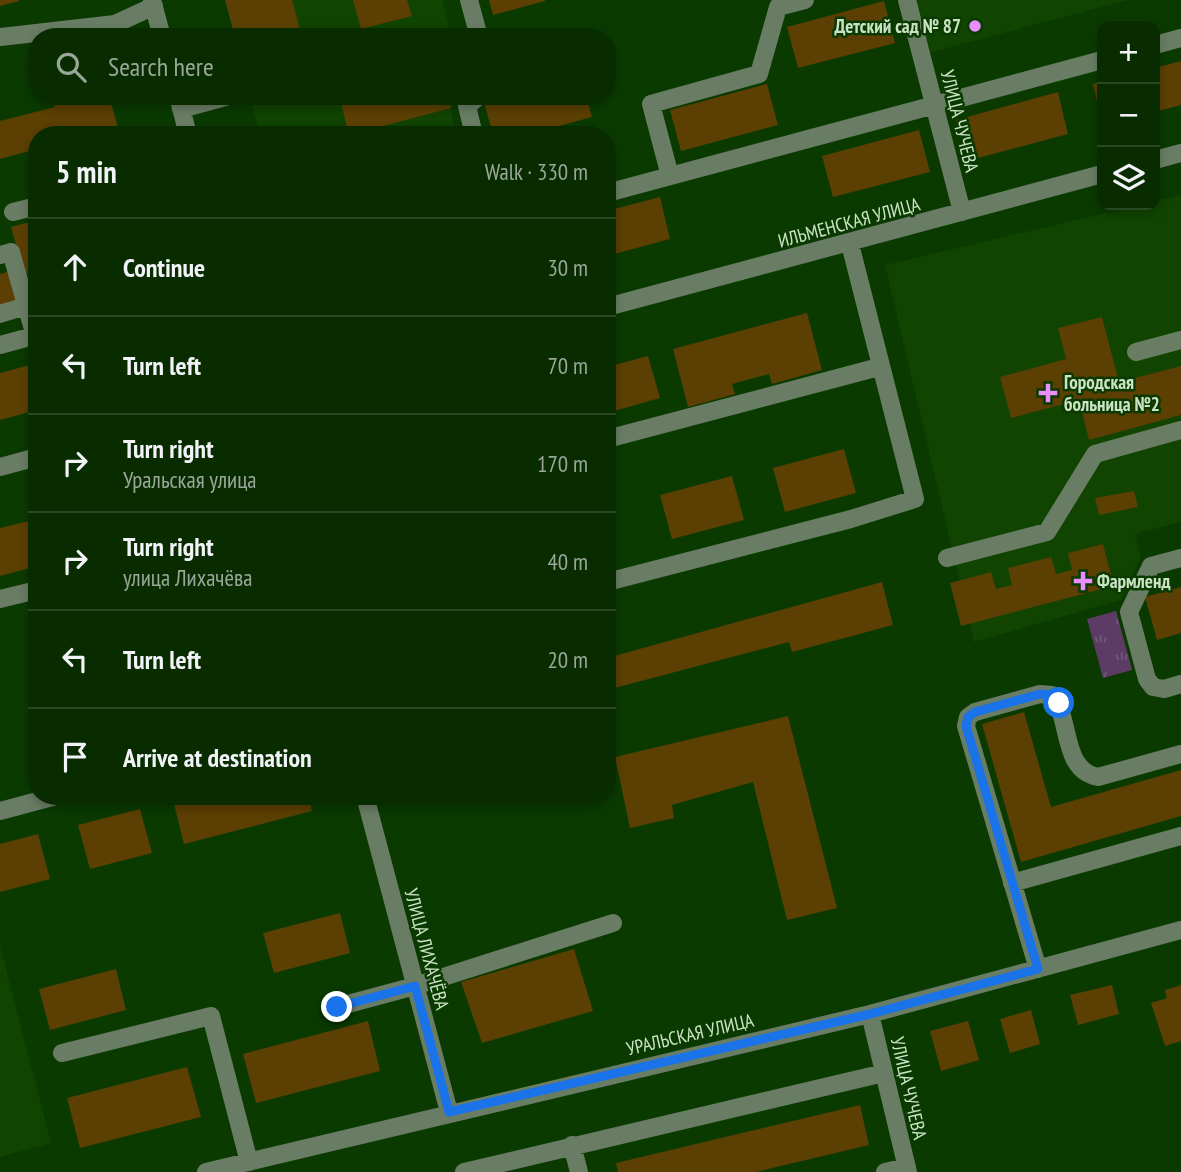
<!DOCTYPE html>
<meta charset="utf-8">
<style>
:root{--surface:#082c00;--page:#11340a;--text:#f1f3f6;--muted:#98a799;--line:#294822}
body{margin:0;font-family:"PT Sans Narrow",sans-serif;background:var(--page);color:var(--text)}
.controls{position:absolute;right:21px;top:21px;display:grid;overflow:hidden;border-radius:14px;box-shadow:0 4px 10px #0003}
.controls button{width:63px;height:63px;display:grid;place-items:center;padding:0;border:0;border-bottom:2px solid var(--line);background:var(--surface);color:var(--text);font:35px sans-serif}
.stop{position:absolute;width:21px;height:21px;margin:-16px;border:5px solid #1a73e8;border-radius:50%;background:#fff}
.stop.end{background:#1a73e8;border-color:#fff;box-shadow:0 2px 7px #0008}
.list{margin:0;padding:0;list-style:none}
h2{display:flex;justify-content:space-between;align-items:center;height:91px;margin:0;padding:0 28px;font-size:30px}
h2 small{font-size:23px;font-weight:400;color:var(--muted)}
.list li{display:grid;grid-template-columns:46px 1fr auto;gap:21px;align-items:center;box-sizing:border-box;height:98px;padding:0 28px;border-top:2px solid var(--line)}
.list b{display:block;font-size:26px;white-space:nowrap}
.list p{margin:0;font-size:23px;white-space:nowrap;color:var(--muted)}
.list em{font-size:23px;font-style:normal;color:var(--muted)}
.icon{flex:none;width:38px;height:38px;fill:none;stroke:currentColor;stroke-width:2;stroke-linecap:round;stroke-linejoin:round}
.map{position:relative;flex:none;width:1181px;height:1172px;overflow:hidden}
.search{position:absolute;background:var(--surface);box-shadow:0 4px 10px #0003;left:28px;top:28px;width:588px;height:77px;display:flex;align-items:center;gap:18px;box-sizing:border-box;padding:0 24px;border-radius:28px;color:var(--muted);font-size:26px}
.panel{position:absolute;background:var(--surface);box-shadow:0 4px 10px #0003;left:28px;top:126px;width:588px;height:679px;border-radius:28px}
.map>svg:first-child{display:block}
.built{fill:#104400}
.grass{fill:url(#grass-tufts)}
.building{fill:#5b3f03}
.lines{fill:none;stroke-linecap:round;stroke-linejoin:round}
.minor{stroke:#697d64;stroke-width:18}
.route{stroke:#1a73e8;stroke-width:9}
.poi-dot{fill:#e88eff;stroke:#0a3a00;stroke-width:2.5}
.labels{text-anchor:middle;stroke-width:5;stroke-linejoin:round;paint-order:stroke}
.poi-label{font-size:19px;font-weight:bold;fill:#cae3c4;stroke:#0a3a00;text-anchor:start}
.street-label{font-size:19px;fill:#cae3c4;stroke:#0a3a00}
</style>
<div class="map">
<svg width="1181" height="1172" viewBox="0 0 1181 1172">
<defs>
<pattern id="grass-tufts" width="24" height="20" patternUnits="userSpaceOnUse" patternTransform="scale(1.75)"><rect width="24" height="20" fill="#5c3c64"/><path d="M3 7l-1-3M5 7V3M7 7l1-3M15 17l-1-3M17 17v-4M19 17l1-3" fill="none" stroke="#725879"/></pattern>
</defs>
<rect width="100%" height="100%" fill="#0a3a00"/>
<path class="built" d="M225,0H442L452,37H235Z
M914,0H1128L928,53Z
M249,96H455L451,108L455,135H260Z
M1181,195V522L1135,534L1141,557L1121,600L974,642L885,265L1140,205H1155V201Z
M0,946L51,1143L0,1157Z"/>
<path class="grass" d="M1116,611L1132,670L1103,678L1087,619Z"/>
<path class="building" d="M0,0H19V1L0,6Z
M225,0H292L302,37H235Z
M353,0H407L412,16L361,29Z
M489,0H545V1L493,15Z
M884,1L895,43L798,68L787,27Z
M1181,61V105L1155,112V68Z
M1102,81V117H1101L1093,84Z
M767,84L778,125L681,151L670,110Z
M1058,92L1068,134L967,161L956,120Z
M52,96H109L120,135H37V149L0,159V121L55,107Z
M339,96H448L451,108L349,135Z
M504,96H586L592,117L526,135H493L484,102Z
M919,130L930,172L833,197L822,156Z
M660,197L670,239L607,256V211Z
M37,220V271L24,274L11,227Z
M14,270L22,302L0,308V274Z
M807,313L822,370L772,384L769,374L732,384L735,394L688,407L673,349Z
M1102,317L1119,382L1181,366V415L1089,440L1079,400L1011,418L1000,377L1066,359L1058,328Z
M648,356L660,398L607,413V367Z
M37,363V410L0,420V373Z
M844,449L856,493L785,512L773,468Z
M732,476L744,520L672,539L660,495Z
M1134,491L1138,507L1099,515L1095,498Z
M37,519V566L0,576V528Z
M1103,544L1114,586L961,626L950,583L991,572L996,589L1012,585L1008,568L1051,557L1056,574L1072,570L1068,553Z
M882,582L893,625L792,652L789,642L607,690V658Z
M1181,587V633L1157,640L1145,597Z
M1024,712L1051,807L1181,770V816L1021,862L982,724Z
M788,716L837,908L787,920L753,782L672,805L674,818L630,828L615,757Z
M188,796H308L312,811L184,844L173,800Z
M140,809L152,853L90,869L78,825Z
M38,834L50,879L0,892V844Z
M340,913L350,953L274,973L263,933Z
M574,949L593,1011L482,1043L461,982Z
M116,969L126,1010L50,1030L39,989Z
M1112,985L1119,1014L1078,1025L1070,995Z
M1181,985V1041L1165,1046L1151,1003L1167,998L1165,990Z
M1031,1010L1040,1044L1010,1053L1000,1019Z
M368,1021L380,1071L256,1103L243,1054Z
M968,1021L979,1060L941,1071L930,1031Z
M187,1067L201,1117L80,1148L67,1098Z
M860,1105L869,1145L756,1172H618L616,1163Z"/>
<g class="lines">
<path class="minor" d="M152,0L162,37
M469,0L479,37
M907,0L962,212
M0,37L115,24L154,6
M1155,45L1181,38
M178,96L188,135
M181,109L229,96
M474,135L467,106L479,96
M1155,160L1181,153
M670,176L651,104L759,74L778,7L805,0
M607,193L1102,60
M13,212L37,206
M0,255L11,252L35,336
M607,307L1102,174
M0,314L26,306
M0,345L37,335
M1136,352L1181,340
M607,439L879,367
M0,467L37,457
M947,558L1047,532L1095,454L1181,430
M1181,558L1151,566L1129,612L1147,679L1153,687L1164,689L1181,684
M607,582L851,519L915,499L850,244
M0,599L37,590
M365,796L449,1112
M0,811L56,796
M1012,883L1181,836
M1038,969L966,726L968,717L975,712L1040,694L1052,695C1072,720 1061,770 1098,777L1181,754
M337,1007L415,986L613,923
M870,1014L908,1172
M62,1053L211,1016L249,1162
M572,1145L579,1172
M206,1172L870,1014L1181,930
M464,1172L884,1073
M885,1172L906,1167"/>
</g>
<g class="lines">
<path class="route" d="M337,1007L415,986L449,1112L870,1014L1038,969L966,726L968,717L975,712L1040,694L1052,695L1059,703"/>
</g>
<g class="poi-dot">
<circle cx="975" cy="26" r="7"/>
<path d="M1044.5 382.5h7v7h7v7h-7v7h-7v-7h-7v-7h7z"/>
<path d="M1079.5 570.5h7v7h7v7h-7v7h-7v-7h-7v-7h7z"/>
</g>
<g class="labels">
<g class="poi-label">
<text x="961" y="33" text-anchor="end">Детский сад № 87</text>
<text x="1064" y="389">Городская<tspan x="1064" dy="22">больница №2</tspan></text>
<text x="1097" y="588">Фармленд</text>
</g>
<g class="street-label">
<text transform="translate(960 121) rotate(76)" y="7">УЛИЦА ЧУЧЕВА</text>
<text transform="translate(849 222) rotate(-15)" y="7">ИЛЬМЕНСКАЯ УЛИЦА</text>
<text transform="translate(427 949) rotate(75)" y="7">УЛИЦА ЛИХАЧЁВА</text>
<text transform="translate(690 1034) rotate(-13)" y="7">УРАЛЬСКАЯ УЛИЦА</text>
<text transform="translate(909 1088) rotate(77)" y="7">УЛИЦА ЧУЧЕВА</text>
</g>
</g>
</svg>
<div class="controls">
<button>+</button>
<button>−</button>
<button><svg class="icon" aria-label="layers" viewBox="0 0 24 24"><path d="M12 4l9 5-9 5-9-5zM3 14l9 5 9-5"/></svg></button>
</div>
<div class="stop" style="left:1059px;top:703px"></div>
<div class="stop end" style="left:337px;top:1007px"></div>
<div class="search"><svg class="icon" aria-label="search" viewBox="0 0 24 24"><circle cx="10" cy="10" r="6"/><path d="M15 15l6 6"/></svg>Search here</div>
<section class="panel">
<h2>5 min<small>Walk · 330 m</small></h2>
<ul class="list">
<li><svg class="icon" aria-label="ahead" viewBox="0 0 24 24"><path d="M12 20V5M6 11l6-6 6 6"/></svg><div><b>Continue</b></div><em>30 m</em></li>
<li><svg class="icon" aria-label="left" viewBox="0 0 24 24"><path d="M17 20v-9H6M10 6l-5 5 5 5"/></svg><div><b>Turn left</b></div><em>70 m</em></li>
<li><svg class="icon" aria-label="right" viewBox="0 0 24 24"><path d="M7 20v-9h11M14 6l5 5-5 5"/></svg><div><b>Turn right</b><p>Уральская улица</p></div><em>170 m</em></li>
<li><svg class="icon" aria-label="right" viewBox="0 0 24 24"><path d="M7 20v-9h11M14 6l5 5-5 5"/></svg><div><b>Turn right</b><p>улица Лихачёва</p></div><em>40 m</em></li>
<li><svg class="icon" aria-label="left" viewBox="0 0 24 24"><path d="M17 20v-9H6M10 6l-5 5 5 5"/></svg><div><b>Turn left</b></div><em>20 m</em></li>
<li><svg class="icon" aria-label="arrive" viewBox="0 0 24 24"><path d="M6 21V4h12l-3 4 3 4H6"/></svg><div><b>Arrive at destination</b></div></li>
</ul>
</section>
</div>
